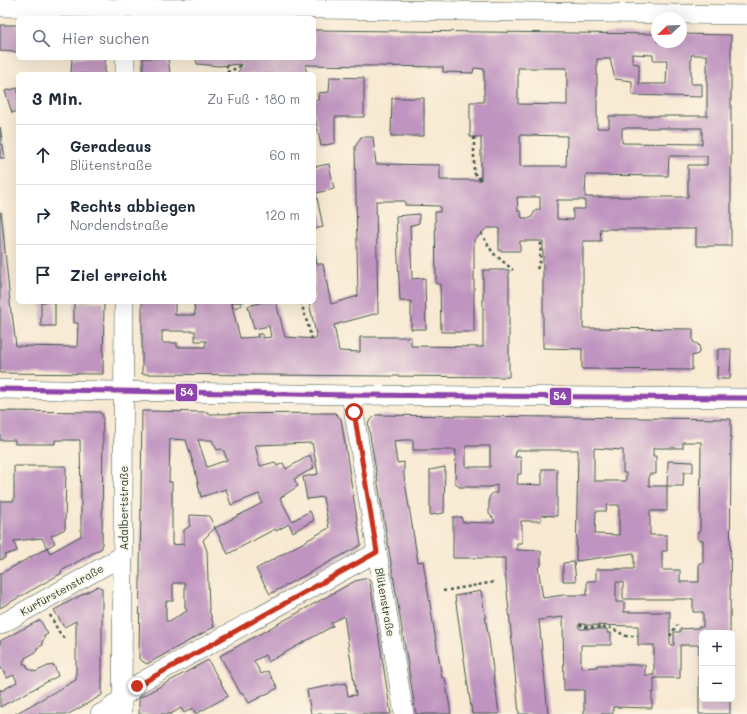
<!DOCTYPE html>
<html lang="de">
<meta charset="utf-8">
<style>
:root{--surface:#fff;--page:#f6f6f7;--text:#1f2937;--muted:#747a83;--line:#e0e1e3}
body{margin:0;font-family:Mali,sans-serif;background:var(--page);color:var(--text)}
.controls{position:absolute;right:12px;bottom:12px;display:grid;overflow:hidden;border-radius:6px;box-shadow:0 4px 16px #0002}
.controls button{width:36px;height:36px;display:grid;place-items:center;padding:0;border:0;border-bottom:1px solid var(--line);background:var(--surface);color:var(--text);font:20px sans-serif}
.compass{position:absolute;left:651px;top:12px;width:36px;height:36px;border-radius:50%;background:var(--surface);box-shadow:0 4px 16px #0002;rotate:247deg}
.stop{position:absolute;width:12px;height:12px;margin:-9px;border:3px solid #c8321e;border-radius:50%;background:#fff}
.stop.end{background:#c8321e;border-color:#fff;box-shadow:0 1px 4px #0008}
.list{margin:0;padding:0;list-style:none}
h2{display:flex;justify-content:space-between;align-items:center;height:52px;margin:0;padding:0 16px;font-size:17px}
h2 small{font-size:13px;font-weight:400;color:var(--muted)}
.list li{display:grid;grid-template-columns:26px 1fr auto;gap:12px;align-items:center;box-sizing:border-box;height:60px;padding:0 16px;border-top:1px solid var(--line)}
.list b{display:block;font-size:15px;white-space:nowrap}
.list p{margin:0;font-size:13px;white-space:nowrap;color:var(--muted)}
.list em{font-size:13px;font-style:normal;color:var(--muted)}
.icon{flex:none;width:22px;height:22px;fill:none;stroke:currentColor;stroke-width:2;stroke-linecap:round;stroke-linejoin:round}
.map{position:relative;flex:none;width:747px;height:714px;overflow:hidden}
.search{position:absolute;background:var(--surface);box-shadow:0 4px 16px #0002;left:16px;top:16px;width:300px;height:44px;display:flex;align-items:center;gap:10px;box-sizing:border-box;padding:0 14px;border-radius:6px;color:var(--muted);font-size:15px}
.panel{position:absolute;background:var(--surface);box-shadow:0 4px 16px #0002;left:16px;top:72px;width:300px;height:232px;border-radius:6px}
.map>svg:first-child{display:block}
.building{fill:#bf94c0;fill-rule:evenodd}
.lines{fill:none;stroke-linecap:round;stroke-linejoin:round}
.minor-casing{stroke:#40574c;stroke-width:20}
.path{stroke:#40574c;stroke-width:2.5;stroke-dasharray:3 3;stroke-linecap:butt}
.minor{stroke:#fff;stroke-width:19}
.bus-1-casing{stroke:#fcf5e5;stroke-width:8}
.bus-1{stroke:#8e44ad;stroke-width:5}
.route{stroke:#c8321e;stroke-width:5}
.labels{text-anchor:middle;stroke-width:3.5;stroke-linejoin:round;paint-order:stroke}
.street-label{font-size:11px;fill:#1f3d34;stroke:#fcf5e5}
.line-badge{stroke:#fcf5e5;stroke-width:1.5}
.badge-label{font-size:11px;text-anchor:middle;font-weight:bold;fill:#fff}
</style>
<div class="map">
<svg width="747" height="714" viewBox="0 0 747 714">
<rect width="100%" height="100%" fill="#fcf5e5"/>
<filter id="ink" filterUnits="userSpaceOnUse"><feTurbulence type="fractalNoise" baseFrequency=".025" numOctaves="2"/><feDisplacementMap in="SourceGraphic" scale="8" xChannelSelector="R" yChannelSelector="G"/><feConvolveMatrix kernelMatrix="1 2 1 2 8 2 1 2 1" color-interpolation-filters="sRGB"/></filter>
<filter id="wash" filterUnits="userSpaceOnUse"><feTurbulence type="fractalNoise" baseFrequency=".012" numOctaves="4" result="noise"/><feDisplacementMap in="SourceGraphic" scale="16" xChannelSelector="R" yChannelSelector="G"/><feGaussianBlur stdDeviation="0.9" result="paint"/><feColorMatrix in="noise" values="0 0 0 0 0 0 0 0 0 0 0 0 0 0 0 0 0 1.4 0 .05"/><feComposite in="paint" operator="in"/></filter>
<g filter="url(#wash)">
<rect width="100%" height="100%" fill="#f8e9d2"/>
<g id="blocks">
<path class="building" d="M0,25H18V52L0,51Z
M314,30L657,34V42H681V34L731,35V246H696V229H600L601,241H583V328L693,329V342L698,344L700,349L698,354L692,356V370L582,369V349L543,348V241H520V251H499V228H487L474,240V332H441L440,284H436L435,212H440V206L405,205V201H376L378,313L334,325L339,351L360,352V337H411V346L483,347V270H509V377L142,374V302H175V315H195L194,302H231L240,338L258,337L257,334H263V338L271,337L269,326L254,329L248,306L263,302H276L285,337L317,339L309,302H314L315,251L317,264H323L331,304L358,296L355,147L361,137H373L376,164L440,165V180H481V137H470V102H484V69L474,68L473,73L443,72V67L305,65L307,74H237L241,67V64L219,66L197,64L196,58H314ZM632,54L653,55V60H667L666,84H639V64L632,63ZM691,55H707V116H609V128H597V59H610L615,79L632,81V95L702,97V84H691ZM518,68H567V105L518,104ZM622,128H702V144L622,143ZM520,135L567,136L566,166H520ZM669,156H707V165H688V197H585L586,175L668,176ZM517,197H540V209L535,211L531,218H522L520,211H518ZM557,200H585V209H573V220L557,219ZM162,331H195V341H206L205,347H177V343H162Z
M72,58H105V74H71Z
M143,58H168L170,74H143Z
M330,77L364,78V117H335V143L321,146L314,111V101L318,100V93L329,92Z
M18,88V111L12,113L5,91Z
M392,98H424V136H391Z
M0,127L5,158H0Z
M329,164L334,189L316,193L323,227L314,229V167Z
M0,212H1L2,220L11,313H12L16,346L77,347L78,323H74V302H104L103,374L0,373Z
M419,214V223L410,226L412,279L425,278L426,329H411V301H400L396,216Z
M41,302H55V326H41Z
M232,302H241L242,305L234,308Z
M718,349H731L730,379H717Z
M0,411L99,412L103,415L102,548L61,571L62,573L0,608V574L47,548L50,553L81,536V501L80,440H55V444H15V440H0Z
M142,411L208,412V414L335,413L341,419L361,545L270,594L256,569L329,528L323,497L307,499L303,477L318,474L312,443L255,445L260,466L275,462L277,466L283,463L286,469L310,455L314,468L294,479L298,486L280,498L292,521L310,511L314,520L293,532L289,524L276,531L275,529L228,554L215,528L262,503L259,494L231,505L226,489L201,497L195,470L186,440L170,439L169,482H172V545L184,544V530L190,526V515L209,516L215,528L203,540L207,551L209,609L214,627L147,664L139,659ZM198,440H212L217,450L221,449L224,451L227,460L207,467ZM173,583H185V607L187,611L169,621H166V601H173Z
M376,415L731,419L730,633H702V699H730V714H699V645H680V678H654V693L652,692V708L613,707V714H584V690H564L563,617L539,620L548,714H519L505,571V558H453V517H462V522L494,523V519L489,514V497L493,493H497V485L490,487H459L455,482L456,450H413V440H403L394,441L397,463L404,462V476L418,562L423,561L442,678H445L451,714H416L368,423ZM683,442H701L700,532H698V540H703V563H699V582H680V570H662V551H667V535H650V511H667V486H649V474H656V456H653V448H683ZM466,446H490V467H466ZM594,448L623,450V473H626V481H594ZM516,450H578L576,561L634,553V569H596V581H587V595H563L543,598L538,567L541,566V551L517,550V543H522V525H521V521H541V515L557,516V469H542V485L517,484L518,474H521V457H515ZM607,505H619V535L595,534L596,511H606ZM616,582H623V599H693V612H703V627H698V628L680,629V632H674V645H670V612H624V602H616ZM579,624H585V625L638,626V645H654V675H645V665H597V667L581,668V645H611V633H607V629H581L579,628Z
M668,461L693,462V472H684L683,486H667Z
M14,466H66L65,529L51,536L55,543L47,548L42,538L14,541L17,551L5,555V558L0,560V501H14Z
M445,467L444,513L430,515V470Z
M574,562L576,581H563V563Z
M368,578L370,582L391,714H311L307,690L346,683L348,696L356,695L344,616L331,623L333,626L268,662L265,655L254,661L261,674L268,671L278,688L249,703L243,693L241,694L220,656L355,581Z
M98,586L102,588V695L69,714H15L76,680V621L64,627L54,610Z
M481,591L489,640L499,714H472L455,596Z
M40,620L48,634L44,636L45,639L42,641L43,645L37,648L36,652L25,658L23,664H26L28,669L34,671L35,672L48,666L54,665L58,676L0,707V689L1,691L17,682L14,675L7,678L0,666V641Z
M208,660L228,696L196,714L193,708L184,713L181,708L171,714H139V698Z"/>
</g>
</g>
<g filter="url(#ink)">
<use href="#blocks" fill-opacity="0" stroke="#40574c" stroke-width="1"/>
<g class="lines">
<g class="minor-casing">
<path id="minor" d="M0,7L139,9L242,8L747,15
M125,74V58
M0,389L351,395L747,398
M351,395L404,714
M0,625L124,555
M100,714L108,710L141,682L377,552
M122,714L124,302"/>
</g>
<path class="path" d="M227,65L228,74
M227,72L237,68L241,64
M474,137V173L481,180
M481,233L493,253L513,270
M537,269L540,262L541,241
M301,302L312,339
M443,591L495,582
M50,615L59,632L65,640
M580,624L583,627L611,628L626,636H638
M670,636L677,625"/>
<use href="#minor" class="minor"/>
<g class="bus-1-casing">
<path id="bus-1" d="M0,389L351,395L747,398"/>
</g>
<use href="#bus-1" class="bus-1"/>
</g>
</g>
<g class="lines" filter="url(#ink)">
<path class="route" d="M137,686L377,552L354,412"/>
</g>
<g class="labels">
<g class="street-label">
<text transform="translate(124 508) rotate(-90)" y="4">Adalbertstraße</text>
<text transform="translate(62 590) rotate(-29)" y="4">Kurfürstenstraße</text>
<text transform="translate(385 602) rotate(80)" y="4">Blütenstraße</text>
</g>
</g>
<g class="line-badge">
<rect x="175" y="383" width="23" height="19" rx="4" fill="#8e44ad"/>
<rect x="549" y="387" width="23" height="19" rx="4" fill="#8e44ad"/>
</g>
<g class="badge-label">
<text x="187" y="396">54</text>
<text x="560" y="400">54</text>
</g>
</svg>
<div class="controls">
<button>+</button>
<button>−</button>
</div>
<svg class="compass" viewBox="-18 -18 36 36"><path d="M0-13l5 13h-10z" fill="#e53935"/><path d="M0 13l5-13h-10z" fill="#747a83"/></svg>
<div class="stop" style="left:354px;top:412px"></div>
<div class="stop end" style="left:137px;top:686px"></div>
<div class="search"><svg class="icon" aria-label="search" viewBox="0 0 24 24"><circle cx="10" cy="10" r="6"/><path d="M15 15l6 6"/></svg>Hier suchen</div>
<section class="panel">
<h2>3 Min.<small>Zu Fuß · 180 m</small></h2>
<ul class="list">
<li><svg class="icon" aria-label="ahead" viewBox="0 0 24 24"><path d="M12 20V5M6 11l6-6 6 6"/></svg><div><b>Geradeaus</b><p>Blütenstraße</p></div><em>60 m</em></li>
<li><svg class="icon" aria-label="right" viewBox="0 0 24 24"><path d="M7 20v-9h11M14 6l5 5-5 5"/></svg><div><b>Rechts abbiegen</b><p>Nordendstraße</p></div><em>120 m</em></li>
<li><svg class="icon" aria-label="arrive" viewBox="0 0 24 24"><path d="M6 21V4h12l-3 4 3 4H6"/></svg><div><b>Ziel erreicht</b></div></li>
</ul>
</section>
</div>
